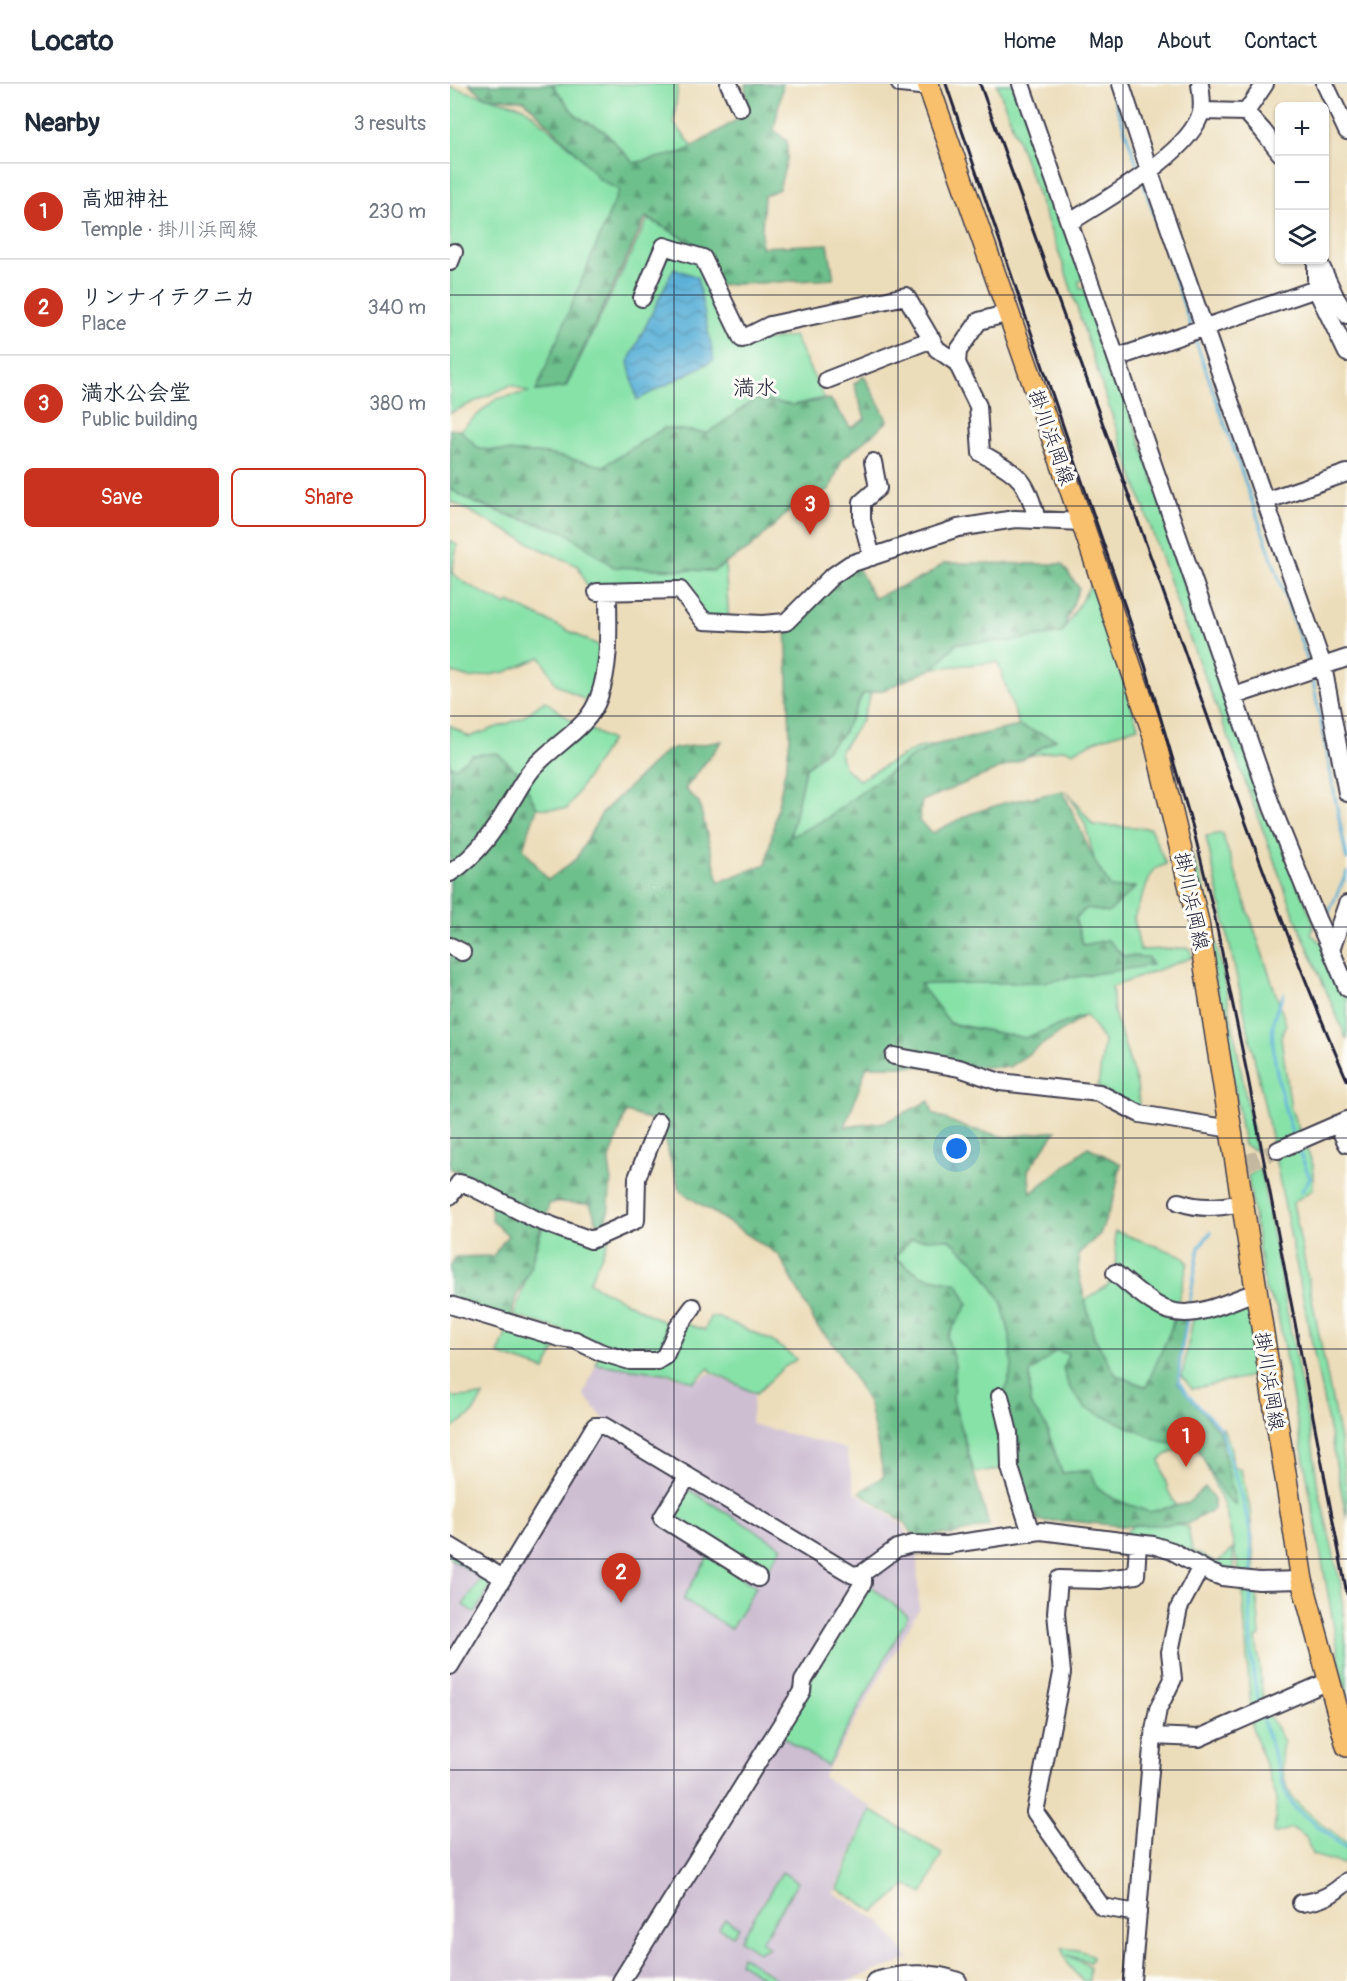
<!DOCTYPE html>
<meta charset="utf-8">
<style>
:root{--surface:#fff;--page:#f6f6f7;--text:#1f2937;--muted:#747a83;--line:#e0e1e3;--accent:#c8321e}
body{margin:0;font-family:Pangolin,"Klee One",sans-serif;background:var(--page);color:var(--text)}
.controls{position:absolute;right:18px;top:18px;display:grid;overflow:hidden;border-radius:9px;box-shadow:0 2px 4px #0004}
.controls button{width:54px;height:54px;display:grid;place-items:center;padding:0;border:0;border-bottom:2px solid var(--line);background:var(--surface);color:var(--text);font:30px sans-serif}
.you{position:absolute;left:507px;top:1065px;width:21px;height:21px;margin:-15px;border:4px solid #fff;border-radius:50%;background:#1a73e8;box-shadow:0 0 0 9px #1a73e833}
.badge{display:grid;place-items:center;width:39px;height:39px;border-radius:50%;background:var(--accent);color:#fff;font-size:20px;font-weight:700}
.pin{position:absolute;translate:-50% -50px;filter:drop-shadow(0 2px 3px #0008)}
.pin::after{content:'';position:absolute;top:32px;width:21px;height:18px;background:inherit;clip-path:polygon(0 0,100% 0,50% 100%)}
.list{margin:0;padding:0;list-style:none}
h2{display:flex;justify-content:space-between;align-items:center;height:78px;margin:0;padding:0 24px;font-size:26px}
h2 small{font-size:20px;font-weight:400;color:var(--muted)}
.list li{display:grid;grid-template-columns:39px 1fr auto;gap:18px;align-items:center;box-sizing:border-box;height:96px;padding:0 24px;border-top:2px solid var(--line)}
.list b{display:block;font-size:22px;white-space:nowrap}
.list p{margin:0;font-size:20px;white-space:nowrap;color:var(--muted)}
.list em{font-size:20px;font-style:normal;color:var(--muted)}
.actions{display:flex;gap:12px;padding:18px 24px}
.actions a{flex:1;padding:14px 0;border:2px solid var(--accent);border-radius:9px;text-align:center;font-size:21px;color:var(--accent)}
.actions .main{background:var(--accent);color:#fff}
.icon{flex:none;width:33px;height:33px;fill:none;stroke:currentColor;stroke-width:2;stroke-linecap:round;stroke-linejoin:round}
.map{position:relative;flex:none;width:897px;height:1897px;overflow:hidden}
header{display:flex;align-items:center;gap:36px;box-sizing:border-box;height:84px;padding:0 30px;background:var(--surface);border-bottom:2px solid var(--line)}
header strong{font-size:28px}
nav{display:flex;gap:33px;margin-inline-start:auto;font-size:21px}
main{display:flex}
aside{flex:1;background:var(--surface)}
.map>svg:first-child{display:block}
.industrial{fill:#cdbed2}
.green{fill:#87e2a8;stroke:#548272;stroke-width:1.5}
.forest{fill:url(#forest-firs);stroke:#487164;stroke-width:1.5}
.water{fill:url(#water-waves);stroke:#3f6a8a;stroke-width:1.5}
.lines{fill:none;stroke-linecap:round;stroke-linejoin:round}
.stream{stroke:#5cb1d8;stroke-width:3}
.minor-tunnel{stroke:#c4b8a1;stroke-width:16;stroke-dasharray:16 8;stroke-linecap:butt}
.minor-casing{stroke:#403e4e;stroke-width:20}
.major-casing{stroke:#403e4e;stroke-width:24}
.minor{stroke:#fff;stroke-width:16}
.major{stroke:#f8bf6c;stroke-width:21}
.rail{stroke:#22223b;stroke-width:3}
.grid{fill:none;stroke:#22223b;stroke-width:1.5;stroke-opacity:0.55}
.labels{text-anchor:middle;stroke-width:6;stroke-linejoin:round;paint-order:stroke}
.street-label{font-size:20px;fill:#22223b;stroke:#fdfcf7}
.quarter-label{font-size:22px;fill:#22223b;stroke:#fdfcf7}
</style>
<header>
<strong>Locato</strong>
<nav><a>Home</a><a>Map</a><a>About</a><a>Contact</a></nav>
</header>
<main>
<aside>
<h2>Nearby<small>3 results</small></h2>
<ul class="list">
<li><span class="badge">1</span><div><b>高畑神社</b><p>Temple · 掛川浜岡線</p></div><em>230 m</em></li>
<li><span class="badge">2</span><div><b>リンナイテクニカ</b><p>Place</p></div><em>340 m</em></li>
<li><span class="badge">3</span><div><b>満水公会堂</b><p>Public building</p></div><em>380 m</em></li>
</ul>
<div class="actions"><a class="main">Save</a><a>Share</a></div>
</aside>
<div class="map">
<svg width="897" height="1897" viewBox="0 0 897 1897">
<defs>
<pattern id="forest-firs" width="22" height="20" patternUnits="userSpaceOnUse" patternTransform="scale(1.5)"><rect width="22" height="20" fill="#6dc08c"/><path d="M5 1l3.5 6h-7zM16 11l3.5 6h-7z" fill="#599c74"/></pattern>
<pattern id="water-waves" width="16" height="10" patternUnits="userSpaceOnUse" patternTransform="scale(1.5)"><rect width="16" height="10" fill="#5cb1d8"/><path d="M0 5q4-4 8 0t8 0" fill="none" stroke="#4c90b0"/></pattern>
</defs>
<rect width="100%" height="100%" fill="#fdfcf7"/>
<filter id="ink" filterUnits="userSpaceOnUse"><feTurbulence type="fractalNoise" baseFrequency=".0167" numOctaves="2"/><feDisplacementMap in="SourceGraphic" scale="12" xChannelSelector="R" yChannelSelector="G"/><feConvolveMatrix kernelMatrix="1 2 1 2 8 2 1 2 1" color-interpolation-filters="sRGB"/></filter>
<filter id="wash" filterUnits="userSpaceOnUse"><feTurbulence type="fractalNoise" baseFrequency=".008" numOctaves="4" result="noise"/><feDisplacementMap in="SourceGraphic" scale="24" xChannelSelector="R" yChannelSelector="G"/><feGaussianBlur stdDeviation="1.35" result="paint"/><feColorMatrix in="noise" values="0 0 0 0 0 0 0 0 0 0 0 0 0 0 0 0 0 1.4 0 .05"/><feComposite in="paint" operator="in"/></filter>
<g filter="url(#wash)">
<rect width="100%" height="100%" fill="#ecddba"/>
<path class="industrial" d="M147,1277L199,1286L244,1298L260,1289L304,1309L301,1340L396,1365L405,1408L453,1441L467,1470L469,1525L373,1693L421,1723L384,1809L431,1838L459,1875L398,1897H0V1469L45,1495L154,1335L134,1311Z"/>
<path class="green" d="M102,0H228L224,39L243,63L231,69L184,79L153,46L126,32Z
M547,0H565L634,195L629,197L630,205L637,204L816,719L809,726L812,731L820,729L864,840L861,850L876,863L897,917V956L845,833L786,673L734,540L655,311L614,183Z
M0,3L74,23L124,66L149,95L170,105L87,307L116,303L198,135L252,164L258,191L292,260L344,252L374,314L343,321L303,317L258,349L214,344L154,382L97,370L29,365L10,346L46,315L78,308L61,301L0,329Z
M0,404L23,418L63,433L114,447L164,483L263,487L275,480L279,538L254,537L230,506L140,509L128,482L91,465L0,417Z
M0,456L7,461L2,489C18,503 37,510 55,521L59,518L158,566L145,622L105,599L91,573L56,588L20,594L0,588Z
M643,501L688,643L652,654L622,668L614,665L578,672L606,655L569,642L548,578L484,584L507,559L560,557L612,549L640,502Z
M421,609L412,636L390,668L394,683L409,696L465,665L493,659L466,670L424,699L376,735L340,754L355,685L392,651L413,610Z
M95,617L120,635L161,656L117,725L87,724L68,688L0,684V641L19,653L70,635Z
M617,707L643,741L700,744L716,780L705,785L700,793L684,834L690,866L739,864L743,873L662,903L664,928L687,1001L690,1030L648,1003L654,957L636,931L575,954L500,939L470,900L594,898L697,873L673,872L657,856L633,861L625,835L637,824L685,803L661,804L645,778L635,740Z
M772,749L836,940L831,953L841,1025L863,1081V1105L843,1119L891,1361L897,1412V1435L815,1023L756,752Z
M741,768L752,797L774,895L806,1067L794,1061L780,975Z
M810,1084L863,1364L867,1398L891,1502L897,1575V1617L827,1225L815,1205L798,1092Z
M94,1139L159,1155L139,1199L222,1242L208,1271L163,1269L116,1247L64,1232Z
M665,1147L733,1172L738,1179L709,1291L697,1303L666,1291L644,1253L635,1216L658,1201L666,1190Z
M461,1155H499L527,1180L551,1216L560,1251L562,1284L553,1313L556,1384L524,1389L503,1315L505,1281L497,1253L518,1220L508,1200L472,1192L444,1173Z
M802,1215L812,1290L742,1305L732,1292L743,1235Z
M260,1233L271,1234L320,1256L347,1275L333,1284L306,1310L262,1288L259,1284L244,1298L221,1290L146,1280L148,1271L217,1276L233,1239L255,1246Z
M58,1245L108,1260L95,1286L48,1270Z
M606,1266L618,1269L709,1356L735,1362L716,1371L710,1376L718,1406L726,1422L701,1429L666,1416L647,1403L641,1386L612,1389L596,1342L580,1320V1289Z
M33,1312L22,1330L0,1346V1313Z
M773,1344L781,1364L783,1382L791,1386L800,1425L810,1552L806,1554L814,1622L834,1657C828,1672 833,1698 842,1713C847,1722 886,1750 897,1759V1781L862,1771L856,1753L842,1744L824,1750L827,1715L802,1643L792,1500L775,1424L747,1360Z
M239,1406L332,1463L316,1488L227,1433L224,1428Z
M720,1439L738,1443L742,1466L767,1479L783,1465L784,1488L675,1449L684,1441Z
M0,1465L46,1492L25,1529L13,1521L31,1494L0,1474Z
M258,1472L306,1503L281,1545L233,1515Z
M413,1496L458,1532L377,1682L328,1650Z
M420,1726L492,1769L473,1810L457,1801L425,1828L388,1805Z
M332,1788L348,1798L311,1858L319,1864L308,1868L290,1856Z
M275,1835L289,1843L283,1852L269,1844Z
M611,1864L628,1866L642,1871V1875L640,1878L617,1871L640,1882L639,1897H633L619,1882Z
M292,1872L329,1897H311L313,1893L290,1879Z"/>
<path class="forest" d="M19,0H102L126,32L153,46L184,79L234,68L298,29L295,0H333L324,46L337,57V76L329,105L314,112L311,163L378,160L384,195L269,201L252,164L196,133L115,303L86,307L169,106L149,95L124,66L74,16L36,13Z
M414,292L438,337L392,376L380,405L344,423L299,465L263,487L164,483L114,447L63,432L23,418L0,405V345L10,346L29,365L97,370L154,382L214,344L258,349L306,315L343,321L380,315L401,344L415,335L404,300Z
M405,478L424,514L476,492L494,479L612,480L629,504L612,549L560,557L507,559L484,584L433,606L413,610L392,651L355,685L340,753L376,735L424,699L466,670L493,659L569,642L606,655L573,675L472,717L469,737L482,749L520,730L554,719L613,707L645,778L661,804L686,803L658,829L637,824L625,834L633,861L658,856L673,872L698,873L702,881L594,898L470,900L501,940L575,954L636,931L559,983L417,982L395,1043L435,1038L479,1017L483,1030L517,1044L556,1053L606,1047L578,1086L581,1109L638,1063L671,1080L664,1114L650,1150L629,1169V1191L644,1253L666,1291L696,1303L727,1231L736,1232L728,1299L769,1347L786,1421L775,1413L746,1362L710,1357L635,1324L618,1301L613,1284L618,1270L606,1267L580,1289V1320L595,1340L612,1389L641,1386L647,1403L664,1415L699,1428L738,1419L755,1403L764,1416V1425L737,1440L673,1442L620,1437H588L562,1406L545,1342L562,1284L560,1251L551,1216L527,1180L499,1155H461L444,1174L472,1192L508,1200L518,1220L497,1253L505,1281L503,1315L539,1442L502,1451L489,1450L466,1455L456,1440L410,1408L434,1392L419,1321L387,1264L367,1242L329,1171L230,1107L209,1038L176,1028L159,1078L161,1093L157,1146L150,1147L140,1120L106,1118L99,1120L95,1136L0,1084V682L6,683L22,671L47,669L68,688L87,724L73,764L98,796L126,775L152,729L217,666L272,657L235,705L249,719L269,798L316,780L337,677L340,653L336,538Z
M40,1118L92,1139L79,1187L65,1215L61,1236L0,1216V1184L5,1173L43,1172L58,1151L42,1137Z"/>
<path class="water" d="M224,184L247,193L264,276L187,316L178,278Z"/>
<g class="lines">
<path class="stream" d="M659,0L689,86
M693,98L741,243
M744,252L859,580
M862,592L897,776
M878,830L897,788
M834,910C829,920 824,930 823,941C820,967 834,1028 844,1053
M847,1062L860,1094L851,1108
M739,1222L749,1163L761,1148
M737,1235L730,1274L729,1298L738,1311L770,1344L794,1420L800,1448L802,1490
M801,1502C799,1544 800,1579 809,1621
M812,1633L836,1709L844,1723L897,1765"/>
</g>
</g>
<g filter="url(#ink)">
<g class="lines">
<path class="minor-tunnel" d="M794,1080L828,1066"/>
<g class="minor-casing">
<path id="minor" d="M279,0L290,24
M450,0L479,3
M571,0L822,723L867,835L881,866
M671,0L699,86L873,582L897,709
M875,0L897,47
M752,27L796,28L813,47L830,69
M796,28L815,0
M619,139C654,116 741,69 751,28C753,20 751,8 750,0
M866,176V205L897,269
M868,176L886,214L897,231
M0,178L4,168
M192,214L214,162L253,174L292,255L320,241L456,212L487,265L507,279
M559,229L529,237L508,267L507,279L528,322L531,369C568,391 576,392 587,436
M666,274L866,205
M377,296L482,255
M815,417L897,389
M422,473L412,436V418L428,404L423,378
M147,508L230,506L254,537L312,540L336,538L381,493L400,480L508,444L565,435L632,438
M784,612L897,574
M0,789C30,770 47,742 64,713C71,701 78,688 88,679C109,657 139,643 149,613C161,579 158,543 158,508
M897,820L881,866L897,904
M0,862L12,868
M444,972L509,984L550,998L649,1009L690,1030L781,1045
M887,1040L897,1060
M828,1066L897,1036
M0,1112L9,1099L20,1102L87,1136L141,1156L186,1136L187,1094L209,1038
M729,1118C753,1126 768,1123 793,1119
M665,1189C679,1200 692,1212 707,1221C738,1241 775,1218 806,1208
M0,1221L110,1254L125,1256L150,1268L180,1277H207L215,1272L228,1243L243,1223
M550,1312L559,1349L560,1384L581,1449
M238,1392L212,1434L308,1494
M688,1459L686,1491L650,1496L609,1495L606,1529L612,1589L585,1728L652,1823L688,1829
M0,1462L53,1494
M0,1582L145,1342H154L403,1491L413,1489L447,1464L462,1460L496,1461L591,1447L703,1461L722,1467L761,1489L772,1493L809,1497L852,1496
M703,1652L749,1654L879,1597
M851,1819C870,1817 883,1811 897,1797
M171,1897L352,1607L353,1597L413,1499V1489
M425,1897C450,1889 483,1887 508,1897
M682,1897L703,1652L708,1625L723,1595L720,1568L729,1524L751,1483"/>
</g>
<g class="major-casing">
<path id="major" d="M478,0L632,438L703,649L748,838L852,1496L897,1662"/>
</g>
<use href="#minor" class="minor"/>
<use href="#major" class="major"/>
<path class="rail" d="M496,0L695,581L743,744L763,825L798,994L897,1510
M530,0C598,184 663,368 729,552C782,701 834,851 897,996"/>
</g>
</g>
<path class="grid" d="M224,0V1897M448,0V1897M673,0V1897M0,211H897M0,422H897M0,632H897M0,843H897M0,1054H897M0,1265H897M0,1475H897M0,1686H897"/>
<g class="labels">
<g class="street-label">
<text transform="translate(602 353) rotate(71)" y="7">掛川浜岡線</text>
<text transform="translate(742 817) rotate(78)" y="7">掛川浜岡線</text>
<text transform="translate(820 1297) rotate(81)" y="7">掛川浜岡線</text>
</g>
<g class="quarter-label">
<text x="305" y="311">満水</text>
</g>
</g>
</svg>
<div class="controls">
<button>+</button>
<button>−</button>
<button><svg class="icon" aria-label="layers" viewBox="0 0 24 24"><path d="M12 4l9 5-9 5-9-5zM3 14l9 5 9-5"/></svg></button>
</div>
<div class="you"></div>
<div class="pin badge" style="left:736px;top:1383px">1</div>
<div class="pin badge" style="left:171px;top:1519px">2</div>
<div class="pin badge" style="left:360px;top:451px">3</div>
</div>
</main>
